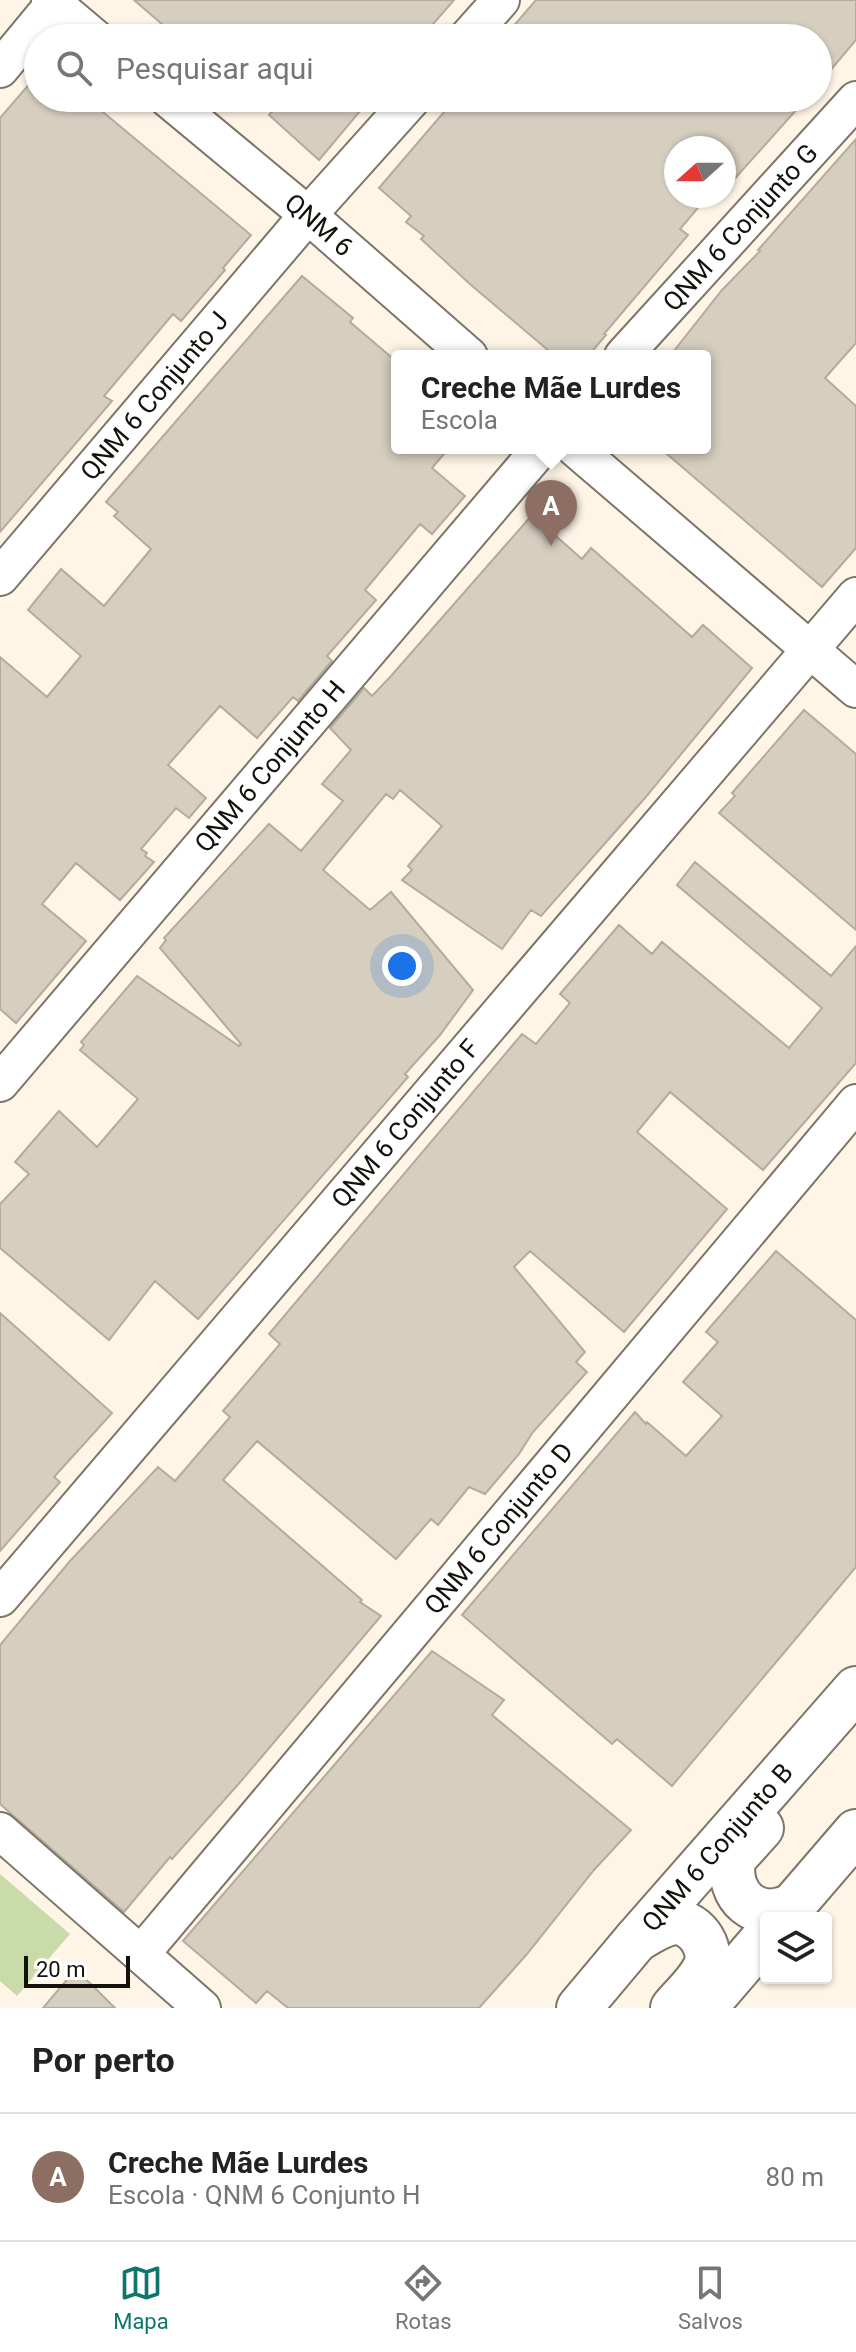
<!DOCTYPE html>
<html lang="pt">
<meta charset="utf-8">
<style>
:root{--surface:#fff;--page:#f2f2f2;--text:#222;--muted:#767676;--line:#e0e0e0;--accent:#0f766e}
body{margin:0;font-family:Roboto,sans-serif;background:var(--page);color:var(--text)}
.controls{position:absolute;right:24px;bottom:24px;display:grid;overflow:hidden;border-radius:8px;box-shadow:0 2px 6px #0004}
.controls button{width:72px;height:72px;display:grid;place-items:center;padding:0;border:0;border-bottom:2px solid var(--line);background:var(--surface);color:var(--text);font:40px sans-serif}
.compass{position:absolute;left:664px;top:136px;width:72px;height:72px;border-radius:50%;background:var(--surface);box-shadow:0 2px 6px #0004;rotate:249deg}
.scale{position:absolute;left:24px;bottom:20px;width:106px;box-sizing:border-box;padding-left:8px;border:4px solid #14110c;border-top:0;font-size:22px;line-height:28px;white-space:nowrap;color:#14110c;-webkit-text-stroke:6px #fff;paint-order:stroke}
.you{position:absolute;left:402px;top:966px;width:28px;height:28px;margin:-20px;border:6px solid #fff;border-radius:50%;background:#1a73e8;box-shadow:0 0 0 12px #1a73e833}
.badge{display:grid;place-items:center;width:52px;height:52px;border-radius:50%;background:var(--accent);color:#fff;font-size:26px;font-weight:700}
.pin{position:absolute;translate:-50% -66px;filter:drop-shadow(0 2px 4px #0008)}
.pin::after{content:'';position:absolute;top:42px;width:28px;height:24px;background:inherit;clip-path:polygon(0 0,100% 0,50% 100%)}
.popup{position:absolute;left:391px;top:350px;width:320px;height:104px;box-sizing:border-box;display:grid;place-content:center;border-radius:8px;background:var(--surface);filter:drop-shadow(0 2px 6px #0005);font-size:26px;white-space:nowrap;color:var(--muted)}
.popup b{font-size:30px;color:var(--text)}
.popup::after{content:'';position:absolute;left:50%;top:100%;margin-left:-16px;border:16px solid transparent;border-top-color:var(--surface)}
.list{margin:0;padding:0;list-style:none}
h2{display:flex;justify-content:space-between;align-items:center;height:104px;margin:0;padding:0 32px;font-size:34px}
h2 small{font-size:26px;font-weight:400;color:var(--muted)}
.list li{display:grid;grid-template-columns:52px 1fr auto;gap:24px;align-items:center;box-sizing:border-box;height:128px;padding:0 32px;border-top:2px solid var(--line)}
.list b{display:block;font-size:30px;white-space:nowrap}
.list p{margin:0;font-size:26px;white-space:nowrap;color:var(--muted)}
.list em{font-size:26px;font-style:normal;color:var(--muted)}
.icon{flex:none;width:44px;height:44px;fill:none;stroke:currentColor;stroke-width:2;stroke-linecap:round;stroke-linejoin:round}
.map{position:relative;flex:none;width:856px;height:2008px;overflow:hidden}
.search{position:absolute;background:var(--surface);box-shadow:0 2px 6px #0004;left:24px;right:24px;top:24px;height:88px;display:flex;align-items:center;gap:20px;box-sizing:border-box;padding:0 28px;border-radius:44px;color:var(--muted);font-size:30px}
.sheet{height:232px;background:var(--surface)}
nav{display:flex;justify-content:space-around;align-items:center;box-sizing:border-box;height:112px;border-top:2px solid var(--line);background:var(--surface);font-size:22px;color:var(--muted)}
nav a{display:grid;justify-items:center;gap:4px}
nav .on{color:var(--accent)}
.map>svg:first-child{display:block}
.green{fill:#c9dba9}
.building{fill:#d6cebf;stroke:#b3ab9d;stroke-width:2}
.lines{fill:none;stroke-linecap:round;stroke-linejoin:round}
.street-casing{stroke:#7d7568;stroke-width:40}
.secondary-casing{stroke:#7d7568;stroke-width:48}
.street{stroke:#fff;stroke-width:36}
.secondary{stroke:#fff;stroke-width:44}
.labels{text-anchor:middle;stroke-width:6;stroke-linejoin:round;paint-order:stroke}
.street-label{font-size:26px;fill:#14110c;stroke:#fff}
</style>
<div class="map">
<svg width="856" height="2008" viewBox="0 0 856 2008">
<rect width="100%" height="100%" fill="#fef5e7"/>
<path class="green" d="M0,1874L70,1934L17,1996L0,1981Z"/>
<path class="building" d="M134,0H454L421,38H178Z
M536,0H856V40L818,85V38H503Z
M38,74V98H86L251,235L223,268L225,270L181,321L173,314L104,396L112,401L0,532V118Z
M284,98H371L319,160L269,115Z
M456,98H807L730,184L724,180V148H676V196H708L680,229L688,235L604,334L606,335L588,356H555L471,285L421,239L424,236L406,222L411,216L379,188Z
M856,139V343L825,378L856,406V548L822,587L660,448H705V356H670L722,290L760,251L758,250Z
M302,276L353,318L350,322L397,362V448H449L432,468L465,496L432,534L420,524L365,590L376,600L327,656L332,661L298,701L293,697L257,738L220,706L168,765L206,798L189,818L176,808L141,849L147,853L145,856L154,862L120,900L76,863L42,904L86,941L16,1023L0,1009V657L47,697L81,656L28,610L61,569L104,606L151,549L114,516L118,512L106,502Z
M532,515L582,559L591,548L692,637L703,625L752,668L645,798L541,916L531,910L502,949L402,880L412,870L408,866L442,826L400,790L393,799L386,794L323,870L370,910L391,892L473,990L440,1035L405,1074L408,1077L198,1319L155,1281L109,1340L0,1248V1204L29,1174L15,1162L59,1111L97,1147L138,1099L80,1050L84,1045L81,1042L137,976L239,1046L241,1044L160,948L166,940L164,938L269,824L301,851L343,801L322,784L351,750L330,728L364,688L372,696L391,676Z
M804,710L856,754V930L719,813L735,796L732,793Z
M695,862L831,976L856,946V1063L763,1170L670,1092L637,1132L727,1209L624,1332L530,1251L514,1267L585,1352L576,1362L587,1372L533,1432L519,1454L485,1494L469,1487L438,1525L431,1519L396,1559L257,1441L223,1480L362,1600L360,1602L381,1616L242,1780L172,1859L170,1857L124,1912L0,1804V1645L70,1561L158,1467L175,1481L230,1417L223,1411L280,1344L269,1334L522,1034L536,1044L570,1003L560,994L619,925L652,954L662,942L789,1048L822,1008L677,885Z
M776,1251L856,1320V1567L672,1786L617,1739L612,1744L462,1615L635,1412L646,1424L647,1422L686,1456L722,1416L683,1382L718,1342L706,1332Z
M0,1313L112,1413L54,1477L60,1482L0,1551Z
M432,1651L504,1700L492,1715L631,1830L594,1870L527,1954L479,2008H288L267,1991L256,2003L183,1941Z
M75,1970L91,1984L115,2008H43Z"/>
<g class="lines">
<g class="street-casing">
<g id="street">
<path d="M50,0L95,38"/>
<path d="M467,38L501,0"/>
<path d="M0,69L57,0"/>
<path id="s1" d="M167,98L308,215L469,356"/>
<path id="s2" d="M623,356L856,100"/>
<path d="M575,448L856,689"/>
<path id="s3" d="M0,577L308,215L413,98"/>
<path id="s4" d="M0,1083L541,448"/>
<path id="s5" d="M0,1598L856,596"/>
<path d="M0,1831L202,2008"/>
<path id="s6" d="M141,1954L856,1103"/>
</g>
</g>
<g class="secondary-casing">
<g id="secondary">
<path d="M761,1828L733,1859C727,1897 756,1923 792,1906"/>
<path d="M782,1918L856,1832"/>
<path d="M636,1940C646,1934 658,1926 670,1923C693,1917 715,1948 705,1968C698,1983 683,1996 673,2008"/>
<path id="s7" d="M579,2008L636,1940L856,1689"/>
<path d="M704,2008L766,1936"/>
</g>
</g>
<use href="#street" class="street"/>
<use href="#secondary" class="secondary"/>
</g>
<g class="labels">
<g class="street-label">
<text dy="9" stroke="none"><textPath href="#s1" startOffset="198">QNM 6</textPath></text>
<text dy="9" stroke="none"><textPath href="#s2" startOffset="174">QNM 6 Conjunto G</textPath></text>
<text dy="9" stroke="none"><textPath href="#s3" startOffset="238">QNM 6 Conjunto J</textPath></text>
<text dy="9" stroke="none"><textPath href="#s4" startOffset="416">QNM 6 Conjunto H</textPath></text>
<text dy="9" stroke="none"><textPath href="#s5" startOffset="624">QNM 6 Conjunto F</textPath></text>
<text dy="9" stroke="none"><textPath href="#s6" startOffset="556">QNM 6 Conjunto D</textPath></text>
<text dy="9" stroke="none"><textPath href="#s7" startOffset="212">QNM 6 Conjunto B</textPath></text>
</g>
</g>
</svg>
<div class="controls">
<button><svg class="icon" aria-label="layers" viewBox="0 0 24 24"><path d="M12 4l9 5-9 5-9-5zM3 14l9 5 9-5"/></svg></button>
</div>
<svg class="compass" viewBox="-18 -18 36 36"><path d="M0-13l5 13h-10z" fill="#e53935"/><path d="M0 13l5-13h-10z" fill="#767676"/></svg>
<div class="scale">20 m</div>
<div class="you"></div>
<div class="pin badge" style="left:551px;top:546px;background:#8d6e63">A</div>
<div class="popup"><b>Creche Mãe Lurdes</b>Escola</div>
<div class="search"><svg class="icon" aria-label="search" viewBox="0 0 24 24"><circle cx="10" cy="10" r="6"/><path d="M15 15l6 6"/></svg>Pesquisar aqui</div>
</div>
<section class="sheet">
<h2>Por perto<small></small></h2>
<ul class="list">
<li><span class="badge" style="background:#8d6e63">A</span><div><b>Creche Mãe Lurdes</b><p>Escola · QNM 6 Conjunto H</p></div><em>80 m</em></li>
</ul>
</section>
<nav>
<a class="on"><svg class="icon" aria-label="map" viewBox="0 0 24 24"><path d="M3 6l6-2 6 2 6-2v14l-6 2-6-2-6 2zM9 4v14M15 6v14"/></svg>Mapa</a>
<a><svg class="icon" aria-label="directions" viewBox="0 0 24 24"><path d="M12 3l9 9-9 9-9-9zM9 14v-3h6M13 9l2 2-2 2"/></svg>Rotas</a>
<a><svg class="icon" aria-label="saved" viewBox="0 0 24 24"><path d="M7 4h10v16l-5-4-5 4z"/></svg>Salvos</a>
</nav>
